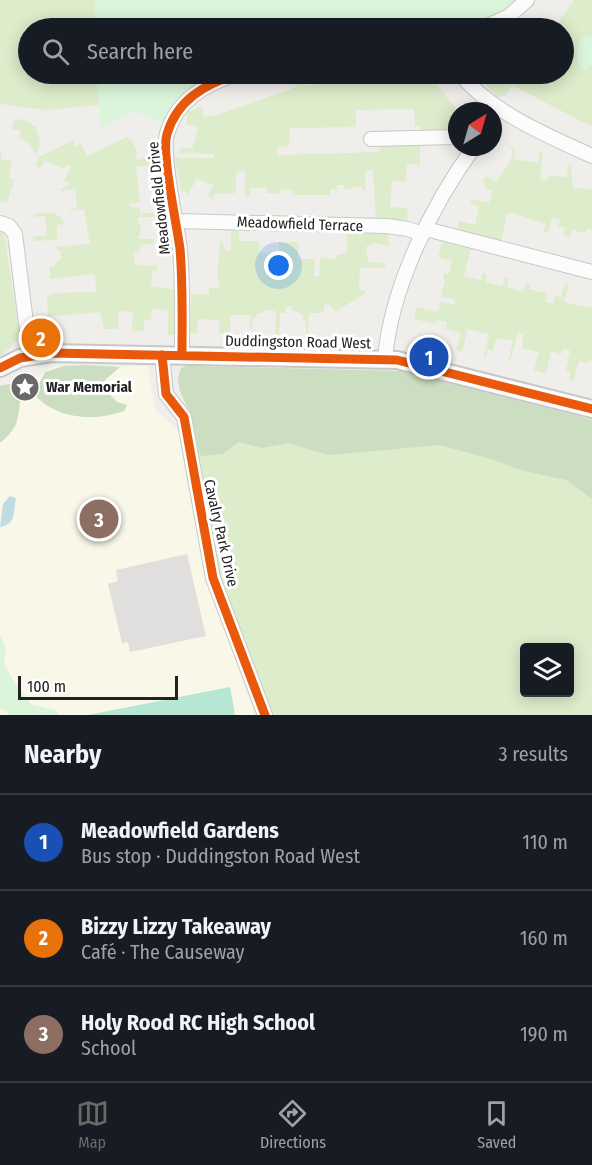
<!DOCTYPE html>
<meta charset="utf-8">
<style>
:root{--surface:#171b24;--page:#20242c;--text:#f1f3f6;--muted:#9ea1a6;--line:#363941;--accent:#6a6968}
body{margin:0;font-family:"Fira Sans Condensed",sans-serif;background:var(--page);color:var(--text)}
.controls{position:absolute;right:18px;bottom:18px;display:grid;overflow:hidden;border-radius:6px;box-shadow:0 3px 15px #0003}
.controls button{width:54px;height:54px;display:grid;place-items:center;padding:0;border:0;border-bottom:2px solid var(--line);background:var(--surface);color:var(--text);font:30px sans-serif}
.compass{position:absolute;left:448px;top:102px;width:54px;height:54px;border-radius:50%;background:var(--surface);box-shadow:0 3px 15px #0003;rotate:37deg}
.scale{position:absolute;left:18px;bottom:15px;width:160px;box-sizing:border-box;padding-left:6px;border:3px solid #222;border-top:0;font-size:16px;line-height:21px;white-space:nowrap;color:#222;-webkit-text-stroke:4px #fff;paint-order:stroke}
.you{position:absolute;left:279px;top:266px;width:21px;height:21px;margin:-15px;border:4px solid #fff;border-radius:50%;background:#1a73e8;box-shadow:0 0 0 9px #1a73e833}
.badge{display:grid;place-items:center;width:39px;height:39px;border-radius:50%;background:var(--accent);color:#fff;font-size:20px;font-weight:700}
.pin{position:absolute;translate:-50% -50%;border:3px solid #fff;box-shadow:0 2px 6px #0006}
.list{margin:0;padding:0;list-style:none}
h2{display:flex;justify-content:space-between;align-items:center;height:78px;margin:0;padding:0 24px;font-size:26px}
h2 small{font-size:20px;font-weight:400;color:var(--muted)}
.list li{display:grid;grid-template-columns:39px 1fr auto;gap:18px;align-items:center;box-sizing:border-box;height:96px;padding:0 24px;border-top:2px solid var(--line)}
.list b{display:block;font-size:22px;white-space:nowrap}
.list p{margin:0;font-size:20px;white-space:nowrap;color:var(--muted)}
.list em{font-size:20px;font-style:normal;color:var(--muted)}
.icon{flex:none;width:33px;height:33px;fill:none;stroke:currentColor;stroke-width:2;stroke-linecap:round;stroke-linejoin:round}
.map{position:relative;flex:none;width:592px;height:715px;overflow:hidden}
.search{position:absolute;background:var(--surface);box-shadow:0 3px 15px #0003;left:18px;right:18px;top:18px;height:66px;display:flex;align-items:center;gap:15px;box-sizing:border-box;padding:0 21px;border-radius:33px;color:var(--muted);font-size:22px}
.sheet{height:366px;background:var(--surface)}
nav{display:flex;justify-content:space-around;align-items:center;box-sizing:border-box;height:84px;border-top:2px solid var(--line);background:var(--surface);font-size:16px;color:var(--muted)}
nav a{display:grid;justify-items:center;gap:3px}
nav .on{color:var(--accent)}
.map>svg:first-child{display:block}
.education{fill:#f8f7e8}
.grass{fill:#ddeccb;fill-rule:evenodd}
.forest{fill:#cbdec1}
.park{fill:#daf5da}
.pitch{fill:#b7e6d2}
.parking{fill:#e0dfde}
.water{fill:#bfdbe3}
.lines{fill:none;stroke-linecap:round;stroke-linejoin:round}
.minor-casing{stroke:#c9c8c7;stroke-width:16}
.tertiary-casing{stroke:#c9c8c7;stroke-width:20}
.minor{stroke:#fdfcfc;stroke-width:14}
.tertiary{stroke:#fdfcfc;stroke-width:16}
.cycleway-casing{stroke:#fff;stroke-width:13}
.cycleway{stroke:#e8590c;stroke-width:9}
.labels{text-anchor:middle;stroke-width:6;stroke-linejoin:round;paint-order:stroke}
.street-label{font-size:15px;fill:#222;stroke:#fff}
.poi-label{font-size:15px;font-weight:bold;fill:#222;stroke:#fff;text-anchor:start}
</style>
<div class="map">
<svg width="592" height="715" viewBox="0 0 592 715">
<rect width="100%" height="100%" fill="#f0eeeb"/>
<path class="education" d="M148,366L155,410L180,432L216,605L255,715H0V386L10,382L21,392L28,387V381L53,367Z"/>
<path class="grass" d="M0,0H95L96,28H28V74H97L99,105L47,110L0,104Z
M574,0H592V127L512,85L505,96L502,95L499,98L474,74H479L489,82L496,74H564V28H554Z
M292,74H300L303,86L358,77V74H367L368,77L390,74H437L431,77L458,111L457,131L421,130L420,126H415L414,109L356,110V127L290,128L289,146L278,147L277,155L379,152L381,143L420,142V165L407,164L406,182L392,181L390,207L407,208L408,220L376,219L373,170H366L365,190H362V186L344,190V185H337V189H330V198L328,195H293L292,189H281V194L267,193V188H251L250,195L245,198V171L236,172V193L214,194V200L207,196L214,185L197,179L188,194L181,190L175,158H214V154L179,153L181,147L192,149L198,127L186,124L188,112L201,106L204,117L217,115L296,87Z
M17,119L24,120L36,127L40,141L38,152L35,153L29,143L19,138L20,130L12,129L13,122Z
M127,137L129,140L131,139L138,153L135,155L137,160L152,156L156,166H136L140,203H130V207L140,208V213H155V217H138V224H141L139,239H154V244L140,245L139,252H133L135,265L158,266L156,271H152L151,286L177,290L175,335H168V310L152,309L151,319L144,321L143,331H132L133,312L118,311V329H104L100,312L48,317L47,297H51V293L97,292L94,274L50,279V267L55,266V263L61,259V252L54,247L90,244L84,209L66,212L77,207L75,188L62,191L61,189L71,184L64,181L71,166L67,165L64,169L45,161L41,168L36,166L39,157L74,140L75,147L81,144L87,156Z
M508,146L515,148L514,159L538,163L540,151L543,152L540,180H548L549,176L567,177L568,165H571L573,188L592,189V230L587,229L586,233L572,230L570,237L563,235L565,228L558,226L560,220L552,218L548,233L544,232L546,224L512,213L507,214L501,241L457,230L459,221L475,225L479,206L470,204L472,199L489,203L492,190L484,188L486,183L482,182L487,176L496,182L511,160L513,150Z
M0,151L2,152L1,159L12,161L9,178L14,180L7,203L0,201Z
M52,212L61,217L64,224L57,225V240L33,241V237L47,235L45,216L34,217L33,214Z
M231,230H239V241H259V253H273V261L279,260V242H298V259H315L314,276H319L320,258L337,259V255L347,253V233L388,234L389,246L375,243L366,247L368,262L385,263V268H360L359,289L367,292L335,312L330,305L325,304L323,313H309L308,334H306V320H303V314H299V311H292L291,306L286,307V313H280L279,336H275L276,311L263,310L262,313H257L256,318H253L252,329H250V315H230V332L219,333V320L198,319L197,333H190L191,294H209V288H219L220,282L217,281L220,241H223L225,251H231Z
M0,231L4,232L20,337L0,357Z
M442,241L471,249L464,276L481,280L483,273L487,274L486,282L502,286L505,278L509,279L507,287L523,292L526,283L530,284L529,289L547,293L545,302L553,304L555,295L561,297L565,283L569,284L564,302L592,308V359L587,363L579,361L573,381L569,380L571,372L566,370L570,350L564,349L561,354L551,351L546,373L534,370L539,352L522,348L523,334L518,333L510,362L508,361L513,340L496,339L493,351L488,349L486,357L484,356L489,334L468,329L462,352L456,350L461,333L446,329L447,322L437,320L435,324L414,319L417,307L438,312L441,302L455,305V300L441,297L445,280L443,279L444,273L449,274L452,261L438,257Z
M186,366L402,371L592,420V715H268L235,630L213,543L191,415L180,391L178,378L181,368ZM524,648H570V692H524Z"/>
<path class="forest" d="M87,365L120,367L105,380L103,387L117,402L127,405L124,411C95,422 55,419 34,394L45,372L64,366Z
M186,366L402,371L592,420V499L566,480L520,470L494,460L440,445L328,455L288,443L262,448L239,442L223,454L200,456L191,415L180,391L178,378L181,368Z
M13,383L21,393C18,417 20,427 0,443V386Z"/>
<path class="park" d="M95,0H521C505,14 486,24 464,28H96Z
M592,35V65L584,71C573,64 576,45 584,37Z
M97,74H224L182,93L183,98L165,123L134,111L101,127Z
M0,634L6,649L4,664L16,685L32,705L56,710L58,715H10L0,708Z"/>
<path class="pitch" d="M230,687L235,715H88Z"/>
<path class="parking" d="M187,554L206,636L130,652L128,642L122,643L108,584L118,581L116,570Z"/>
<path class="water" d="M10,496L16,498C13,511 17,524 0,527L3,504Z"/>
<g class="lines">
<g class="minor-casing">
<path id="minor" d="M483,28L509,16L527,0
M460,74C493,113 546,135 592,156
M371,139L457,137
M177,221L387,226L408,229L423,234
M0,223L9,226L15,234L30,355
M426,229L592,272
M162,355L166,394L184,417L213,578L265,715
M182,355C182,320 183,284 180,249C177,225 161,153 167,134C177,100 204,85 236,74
M385,359C391,287 432,205 474,147"/>
</g>
<g class="tertiary-casing">
<path id="tertiary" d="M0,368L20,358L52,353L397,360L592,409"/>
</g>
<use href="#minor" class="minor"/>
<use href="#tertiary" class="tertiary"/>
<g class="cycleway-casing">
<path id="cycleway" d="M162,355L166,394L184,417L213,578L265,715
M182,355C182,320 183,284 180,249C177,225 161,153 167,134C177,100 204,85 236,74
M0,368L20,358L52,353L397,360L592,409"/>
</g>
<use href="#cycleway" class="cycleway"/>
</g>
<defs>
<g id="sight-disc" transform="scale(1.5)"><circle r="9.5" fill="#6a6968" stroke="#fff"/><path d="M0-6L1.8-2.2L6-1.7L2.9 1.2L3.7 5.4L0 3.3L-3.7 5.4L-2.9 1.2L-6-1.7L-1.8-2.2Z" fill="#fff"/></g>
</defs>
<g fill-rule="evenodd">
<use href="#sight-disc" x="25" y="387"/>
</g>
<g class="labels">
<g class="street-label">
<text transform="translate(159 198) rotate(-96)" y="5">Meadowfield Drive</text>
<text transform="translate(300 224) rotate(2)" y="5">Meadowfield Terrace</text>
<text transform="translate(298 342) rotate(1)" y="5">Duddingston Road West</text>
<text transform="translate(221 533) rotate(77)" y="5">Cavalry Park Drive</text>
</g>
<g class="poi-label">
<text x="46" y="392">War Memorial</text>
</g>
</g>
</svg>
<div class="controls">
<button><svg class="icon" aria-label="layers" viewBox="0 0 24 24"><path d="M12 4l9 5-9 5-9-5zM3 14l9 5 9-5"/></svg></button>
</div>
<svg class="compass" viewBox="-18 -18 36 36"><path d="M0-13l5 13h-10z" fill="#e53935"/><path d="M0 13l5-13h-10z" fill="#9ea1a6"/></svg>
<div class="scale">100 m</div>
<div class="you"></div>
<div class="pin badge" style="left:429px;top:357px;background:#1a4fb4">1</div>
<div class="pin badge" style="left:41px;top:338px;background:#e8710a">2</div>
<div class="pin badge" style="left:99px;top:519px;background:#8d6e63">3</div>
<div class="search"><svg class="icon" aria-label="search" viewBox="0 0 24 24"><circle cx="10" cy="10" r="6"/><path d="M15 15l6 6"/></svg>Search here</div>
</div>
<section class="sheet">
<h2>Nearby<small>3 results</small></h2>
<ul class="list">
<li><span class="badge" style="background:#1a4fb4">1</span><div><b>Meadowfield Gardens</b><p>Bus stop · Duddingston Road West</p></div><em>110 m</em></li>
<li><span class="badge" style="background:#e8710a">2</span><div><b>Bizzy Lizzy Takeaway</b><p>Café · The Causeway</p></div><em>160 m</em></li>
<li><span class="badge" style="background:#8d6e63">3</span><div><b>Holy Rood RC High School</b><p>School</p></div><em>190 m</em></li>
</ul>
</section>
<nav>
<a class="on"><svg class="icon" aria-label="map" viewBox="0 0 24 24"><path d="M3 6l6-2 6 2 6-2v14l-6 2-6-2-6 2zM9 4v14M15 6v14"/></svg>Map</a>
<a><svg class="icon" aria-label="directions" viewBox="0 0 24 24"><path d="M12 3l9 9-9 9-9-9zM9 14v-3h6M13 9l2 2-2 2"/></svg>Directions</a>
<a><svg class="icon" aria-label="saved" viewBox="0 0 24 24"><path d="M7 4h10v16l-5-4-5 4z"/></svg>Saved</a>
</nav>
